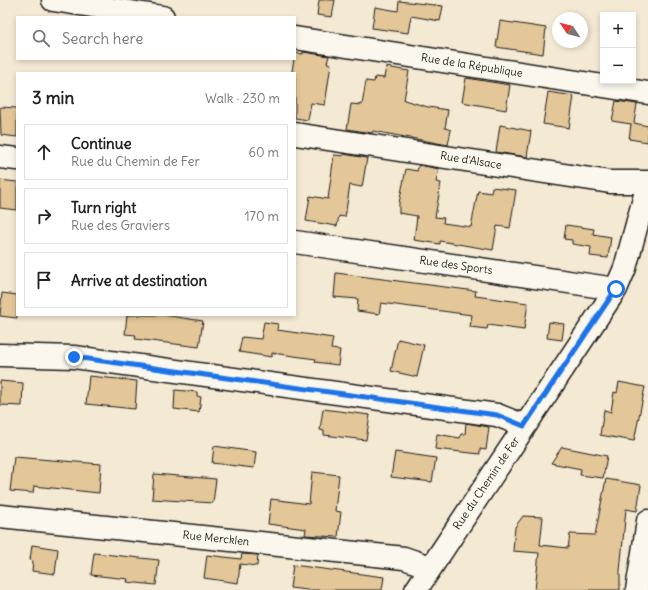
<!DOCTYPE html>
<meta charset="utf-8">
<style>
:root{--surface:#fff;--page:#f6f6f6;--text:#222;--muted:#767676;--line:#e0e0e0}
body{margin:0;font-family:Delius,sans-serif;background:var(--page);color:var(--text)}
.controls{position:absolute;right:12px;top:12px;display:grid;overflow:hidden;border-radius:0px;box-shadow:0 2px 6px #0003}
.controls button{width:36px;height:36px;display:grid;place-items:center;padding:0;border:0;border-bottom:1px solid var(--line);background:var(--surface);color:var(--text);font:20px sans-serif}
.compass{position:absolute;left:552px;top:12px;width:36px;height:36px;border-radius:50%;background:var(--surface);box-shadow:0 2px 6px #0003;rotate:305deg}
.stop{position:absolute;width:12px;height:12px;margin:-9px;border:3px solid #1a73e8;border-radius:50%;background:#fff}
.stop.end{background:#1a73e8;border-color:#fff;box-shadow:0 1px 4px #0008}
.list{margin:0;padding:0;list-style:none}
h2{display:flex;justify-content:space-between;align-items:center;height:52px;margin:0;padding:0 16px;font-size:17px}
h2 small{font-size:13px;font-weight:400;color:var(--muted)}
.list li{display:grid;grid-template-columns:26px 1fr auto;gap:12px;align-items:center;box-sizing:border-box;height:56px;margin:0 8px 8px;padding:0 8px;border:1px solid var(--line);border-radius:0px}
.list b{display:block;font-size:15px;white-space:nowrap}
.list p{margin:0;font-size:13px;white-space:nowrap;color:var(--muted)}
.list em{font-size:13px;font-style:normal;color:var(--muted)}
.icon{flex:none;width:22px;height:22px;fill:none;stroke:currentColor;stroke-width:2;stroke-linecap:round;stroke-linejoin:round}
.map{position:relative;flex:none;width:648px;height:590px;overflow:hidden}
.search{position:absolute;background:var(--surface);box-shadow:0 2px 6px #0003;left:16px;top:16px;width:280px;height:44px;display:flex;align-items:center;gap:10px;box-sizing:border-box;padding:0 14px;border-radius:0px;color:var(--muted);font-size:15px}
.panel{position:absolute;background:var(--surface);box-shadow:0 2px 6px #0003;left:16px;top:72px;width:280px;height:244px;border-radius:0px}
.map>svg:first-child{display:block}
.building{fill:#e4c798;stroke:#1c1c1c}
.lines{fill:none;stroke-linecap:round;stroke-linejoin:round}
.minor-casing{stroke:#1c1c1c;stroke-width:25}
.minor{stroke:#fbf7ec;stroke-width:22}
.route{stroke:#1a73e8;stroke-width:5}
.labels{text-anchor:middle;stroke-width:3.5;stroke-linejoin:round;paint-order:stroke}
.street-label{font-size:11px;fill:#1c1c1c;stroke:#fbf7ec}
</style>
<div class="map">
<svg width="648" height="590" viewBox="0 0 648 590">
<rect width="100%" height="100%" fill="#f4e9d3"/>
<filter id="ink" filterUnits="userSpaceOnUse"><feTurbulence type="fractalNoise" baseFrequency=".025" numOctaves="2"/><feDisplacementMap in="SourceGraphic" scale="8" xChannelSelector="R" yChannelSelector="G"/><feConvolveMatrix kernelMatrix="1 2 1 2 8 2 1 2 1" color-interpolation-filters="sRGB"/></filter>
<g filter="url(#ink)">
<path class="building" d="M319,0H335L332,17L317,15Z
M399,1L443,6L440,21L411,16L408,33L372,28L375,7L398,11Z
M500,21L546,28L543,54L496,47Z
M303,52L329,56L327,63L331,64L325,105L311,103L308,120L295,118V73L292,71L295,53L303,54Z
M386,67L409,71L404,100L428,107L448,110L445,128L451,130L448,145L373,131L372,133L347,129L351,104L362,105L366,81L374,82L375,77L384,78Z
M466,78L510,85L506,110L462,102Z
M548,92L574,96L569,128L543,124Z
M616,101L637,104L634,123L648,126V142L629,139L631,124L612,121Z
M0,107L17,108V137L1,135Z
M500,125L531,131L527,157L496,152Z
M343,154L367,158L362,187L350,185L345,217L339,216L337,226L306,221L310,196L328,199L334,155L343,156Z
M419,165L439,169L436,182L441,183L435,217L444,218L443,223L471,227L478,191L491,193L492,187L516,190L510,228L497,226L493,250L440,241V244L414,240L417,216L399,213V203L406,169L417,171Z
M0,180L17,182V210L0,208Z
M566,225L594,229L593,234L611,237L608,258L590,256L591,247L572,244V240L564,239Z
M336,273L476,291L475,296L528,303L524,330L488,325L487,329L470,327L472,315L381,303L379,314L357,311L358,299L334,297Z
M2,293L17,295V318L0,316Z
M127,315H163L203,321L199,347L135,339L136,335L125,334Z
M264,322L278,324L277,330L333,338L331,349L340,350L338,365L315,362L316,359L272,353V357L239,352L242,337L261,339Z
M549,322L564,324L562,340L547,338Z
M398,339L424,345L417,377L391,371Z
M89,376L137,381L135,409L86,404Z
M0,381L23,383L22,406L0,405Z
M619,382L645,387L634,441L600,435L604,410L611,412L614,392L617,393Z
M175,390L197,392V396L201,397L199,412L174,409Z
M323,409L370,415L366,440L324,435V431L320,430Z
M466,423L489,427L486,450L480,449V454L435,449L437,434L460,438L461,434H465Z
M214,446L256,452L254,468L212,463Z
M562,447L607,456L603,478L580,475L581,469L551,463Z
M395,452L436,458L432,482L391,477Z
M14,457L101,464L99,493L34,486L33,493L10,491Z
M312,472L339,475L335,511L341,512L338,537L305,535L306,529L268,524L271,499L309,504Z
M154,474L216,479L213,503L152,499Z
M606,479L641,485L637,511L626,509L620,571V590H535L539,553L513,551L515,527L523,516L543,517L540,545L568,548L570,534L595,535Z
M32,545L58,549L55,574L32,571L33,561L30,560Z
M94,553L159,560L156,585L127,582L128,579L91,575Z
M242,554L258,555L257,566L240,564L238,583L204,578L207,555L241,559Z
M293,565L384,577L382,590H307L290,588Z"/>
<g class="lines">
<g class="minor-casing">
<path id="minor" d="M53,0L163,17
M295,38L648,93
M295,134L610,182H648
M0,157L17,159
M295,242L616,289
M0,355L74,357L497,415L525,426
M0,516L404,558L430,567
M416,590L616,289L625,268L648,184
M637,590L648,521"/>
</g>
<use href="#minor" class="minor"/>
</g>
</g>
<g class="lines" filter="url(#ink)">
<path class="route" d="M74,357L497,415L524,426L616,289"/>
</g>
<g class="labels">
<g class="street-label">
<text transform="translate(472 65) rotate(9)" y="4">Rue de la République</text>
<text transform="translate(471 160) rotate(9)" y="4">Rue d'Alsace</text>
<text transform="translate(456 265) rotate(8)" y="4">Rue des Sports</text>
<text transform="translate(486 483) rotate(-56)" y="4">Rue du Chemin de Fer</text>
<text transform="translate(216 538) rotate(6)" y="4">Rue Mercklen</text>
</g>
</g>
</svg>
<div class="controls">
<button>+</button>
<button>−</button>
</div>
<svg class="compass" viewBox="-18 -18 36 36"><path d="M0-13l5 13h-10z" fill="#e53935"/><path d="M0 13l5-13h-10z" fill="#767676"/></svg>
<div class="stop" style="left:616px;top:289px"></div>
<div class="stop end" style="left:74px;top:357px"></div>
<div class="search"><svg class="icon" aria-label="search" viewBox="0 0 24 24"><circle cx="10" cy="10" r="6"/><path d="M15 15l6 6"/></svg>Search here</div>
<section class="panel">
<h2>3 min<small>Walk · 230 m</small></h2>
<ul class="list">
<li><svg class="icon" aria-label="ahead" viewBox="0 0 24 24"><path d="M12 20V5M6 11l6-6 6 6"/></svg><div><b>Continue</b><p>Rue du Chemin de Fer</p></div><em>60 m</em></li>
<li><svg class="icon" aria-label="right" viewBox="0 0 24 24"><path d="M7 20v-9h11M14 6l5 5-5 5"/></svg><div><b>Turn right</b><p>Rue des Graviers</p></div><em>170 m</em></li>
<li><svg class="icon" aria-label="arrive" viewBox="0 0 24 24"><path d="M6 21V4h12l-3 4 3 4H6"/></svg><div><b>Arrive at destination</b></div></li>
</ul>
</section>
</div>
